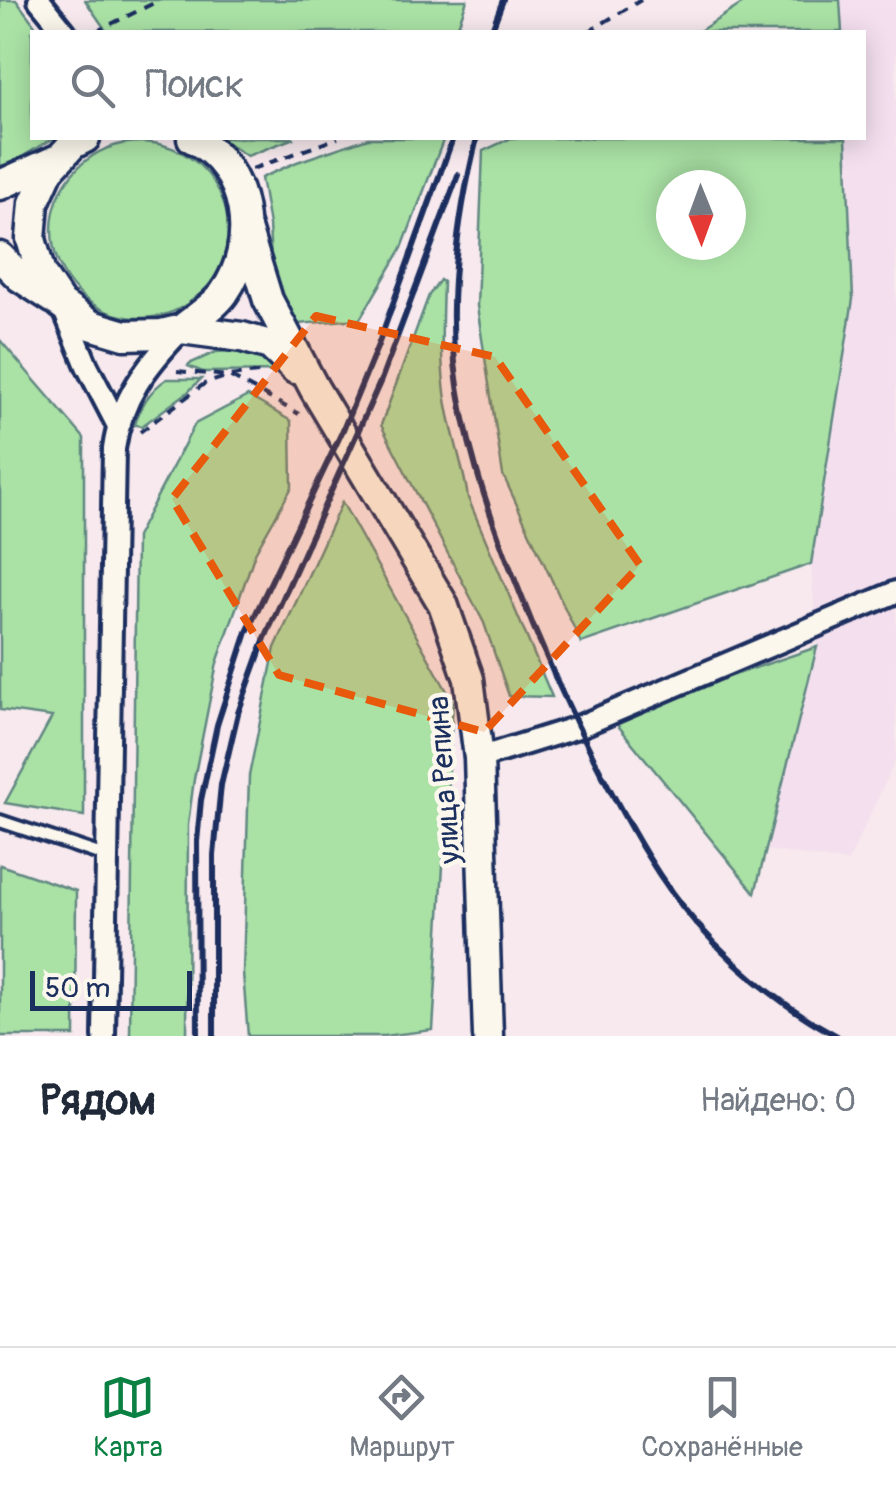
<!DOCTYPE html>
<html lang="ru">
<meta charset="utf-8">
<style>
:root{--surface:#fff;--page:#f2f2f3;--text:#1f2937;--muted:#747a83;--line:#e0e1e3;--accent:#0b8043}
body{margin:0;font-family:Pangolin,sans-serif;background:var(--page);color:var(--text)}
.compass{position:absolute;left:656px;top:170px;width:90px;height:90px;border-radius:50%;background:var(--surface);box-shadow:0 5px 25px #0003;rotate:179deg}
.scale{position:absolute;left:30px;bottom:25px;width:162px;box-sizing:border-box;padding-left:10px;border:5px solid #1b2f5e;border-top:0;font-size:28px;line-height:35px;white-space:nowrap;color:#1b2f5e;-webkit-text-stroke:8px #fbf7ec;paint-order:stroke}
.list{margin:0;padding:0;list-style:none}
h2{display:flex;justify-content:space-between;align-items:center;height:130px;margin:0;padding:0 40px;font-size:42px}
h2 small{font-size:32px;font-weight:400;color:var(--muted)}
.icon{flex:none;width:55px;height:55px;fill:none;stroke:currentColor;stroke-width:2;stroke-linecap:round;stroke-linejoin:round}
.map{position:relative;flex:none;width:896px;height:1036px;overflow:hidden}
.search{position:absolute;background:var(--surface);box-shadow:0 5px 25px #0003;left:30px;right:30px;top:30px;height:110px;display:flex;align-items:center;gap:25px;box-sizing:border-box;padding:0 35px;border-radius:0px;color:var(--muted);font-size:38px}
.sheet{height:310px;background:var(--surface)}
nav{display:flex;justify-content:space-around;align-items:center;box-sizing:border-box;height:140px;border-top:2px solid var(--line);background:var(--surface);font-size:28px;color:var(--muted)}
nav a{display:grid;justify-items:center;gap:5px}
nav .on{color:var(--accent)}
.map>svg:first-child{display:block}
.built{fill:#f4dfee}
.green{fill:#aae2a5;stroke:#628882;stroke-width:2.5;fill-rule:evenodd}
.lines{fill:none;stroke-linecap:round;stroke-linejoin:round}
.lane-casing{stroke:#1b2f5e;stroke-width:18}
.street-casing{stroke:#1b2f5e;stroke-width:28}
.secondary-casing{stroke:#1b2f5e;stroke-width:35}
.path{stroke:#1b2f5e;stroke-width:4;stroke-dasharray:10 8;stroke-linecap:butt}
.lane{stroke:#fbf7ec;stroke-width:10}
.street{stroke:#fbf7ec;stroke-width:20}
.secondary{stroke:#fbf7ec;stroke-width:28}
.rail{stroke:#1b2f5e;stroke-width:6}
.marked{fill:#e8590c;fill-opacity:0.2;stroke:#e8590c;stroke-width:8;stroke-dasharray:20 12;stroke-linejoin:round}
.labels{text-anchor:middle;stroke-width:9;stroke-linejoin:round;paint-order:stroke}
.street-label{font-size:30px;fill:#1b2f5e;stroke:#fbf7ec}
</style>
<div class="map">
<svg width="896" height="1036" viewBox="0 0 896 1036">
<rect width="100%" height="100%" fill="#f7e9ed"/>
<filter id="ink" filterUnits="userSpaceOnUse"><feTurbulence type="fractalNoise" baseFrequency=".01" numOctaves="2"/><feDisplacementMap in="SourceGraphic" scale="20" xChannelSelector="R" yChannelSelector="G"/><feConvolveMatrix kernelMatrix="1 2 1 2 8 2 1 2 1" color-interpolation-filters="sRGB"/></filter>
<g filter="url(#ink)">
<path class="built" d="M840,0H896V759L848,862L766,850L817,647L811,564L853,299L846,138H864V32H842Z"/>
<path class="green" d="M0,0H16L40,32H32V138H54L11,163L0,166Z
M85,0H467L456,32H107Z
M748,0H840L842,32H698Z
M220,138H294L247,156Z
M368,138H444L402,248L360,319L298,324L272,278L269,225L261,178L297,162Z
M511,138H846L853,299L811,564L581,643L503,475L477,306L483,151ZM671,185H731V245H671Z
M52 230a88 88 0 1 1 176 0a88 88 0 1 1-176 0Z
M440,280L443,282C442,319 440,355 445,392C449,428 463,462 468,498L552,697L509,696L484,623L381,425L429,295Z
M0,340L84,438V816L5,803L52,717L0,710Z
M246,350L260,353L287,371L203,372L188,366L189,364L216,352Z
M167,379H201L188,392L142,426L135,425C139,407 151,389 167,379Z
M248,396L291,421L292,487L255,553L217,663L194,779L188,825L187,1036H130L136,537L195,424Z
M342,502L453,702L433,1030L384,1036H248L243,973L249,776L275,648Z
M817,647L755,893L611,717Z
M0,865L76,891L75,1036H0Z"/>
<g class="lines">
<g class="lane-casing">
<path id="lane" d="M0,821L105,856"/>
</g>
<g class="street-casing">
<path id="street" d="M39,0L65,32
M62,305L87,366L118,426
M479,758L578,727L896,592
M104,1036L114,449C121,398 147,365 182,329"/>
</g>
<g class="secondary-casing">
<path id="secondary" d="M85,138L73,144L49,170L34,203L31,239L41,274L61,304L91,325L125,335L161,334L182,329L242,337L270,345L295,369
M0,185L58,159
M245,225L268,300L314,388L443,604L469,679L479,758L488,1036
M0,257L20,277L54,299
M182,329C195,318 214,307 224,293C259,244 249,167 192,138"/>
</g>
<path class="path" d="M95,32L160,0
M588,32L641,0
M252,169L338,138
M177,371L229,376L258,373L264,375
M140,432L204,384L229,376L299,414"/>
<use href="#lane" class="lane"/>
<use href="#street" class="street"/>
<use href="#secondary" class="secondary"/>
<path class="rail" d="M491,32L503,0
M477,138C459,210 448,288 455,363C463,437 486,506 513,575C540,646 571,715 606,782C632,831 660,882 696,923C737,969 783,1007 837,1036
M198,1036L197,842L201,800L217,725L247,632L342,432L378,345L453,138
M214,1036V855L221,785L238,713L265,638L381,380L458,175"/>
</g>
</g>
<path class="marked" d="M316,316L495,357L640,565L484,732L279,675L172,499Z"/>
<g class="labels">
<g class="street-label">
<text transform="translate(444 780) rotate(-94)" y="10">улица Репина</text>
</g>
</g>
</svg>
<svg class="compass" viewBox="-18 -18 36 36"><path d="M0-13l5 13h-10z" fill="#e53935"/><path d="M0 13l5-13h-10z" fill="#747a83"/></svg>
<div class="scale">50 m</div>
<div class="search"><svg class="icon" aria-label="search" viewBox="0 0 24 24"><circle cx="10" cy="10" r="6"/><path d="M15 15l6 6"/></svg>Поиск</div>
</div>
<section class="sheet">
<h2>Рядом<small>Найдено: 0</small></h2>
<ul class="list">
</ul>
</section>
<nav>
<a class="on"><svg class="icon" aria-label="map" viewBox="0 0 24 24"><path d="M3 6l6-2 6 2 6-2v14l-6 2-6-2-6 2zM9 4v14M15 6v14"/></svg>Карта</a>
<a><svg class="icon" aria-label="directions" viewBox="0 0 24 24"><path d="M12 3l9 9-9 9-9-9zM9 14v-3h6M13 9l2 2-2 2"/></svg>Маршрут</a>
<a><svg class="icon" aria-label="saved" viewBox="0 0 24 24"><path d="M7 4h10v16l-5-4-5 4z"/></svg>Сохранённые</a>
</nav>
